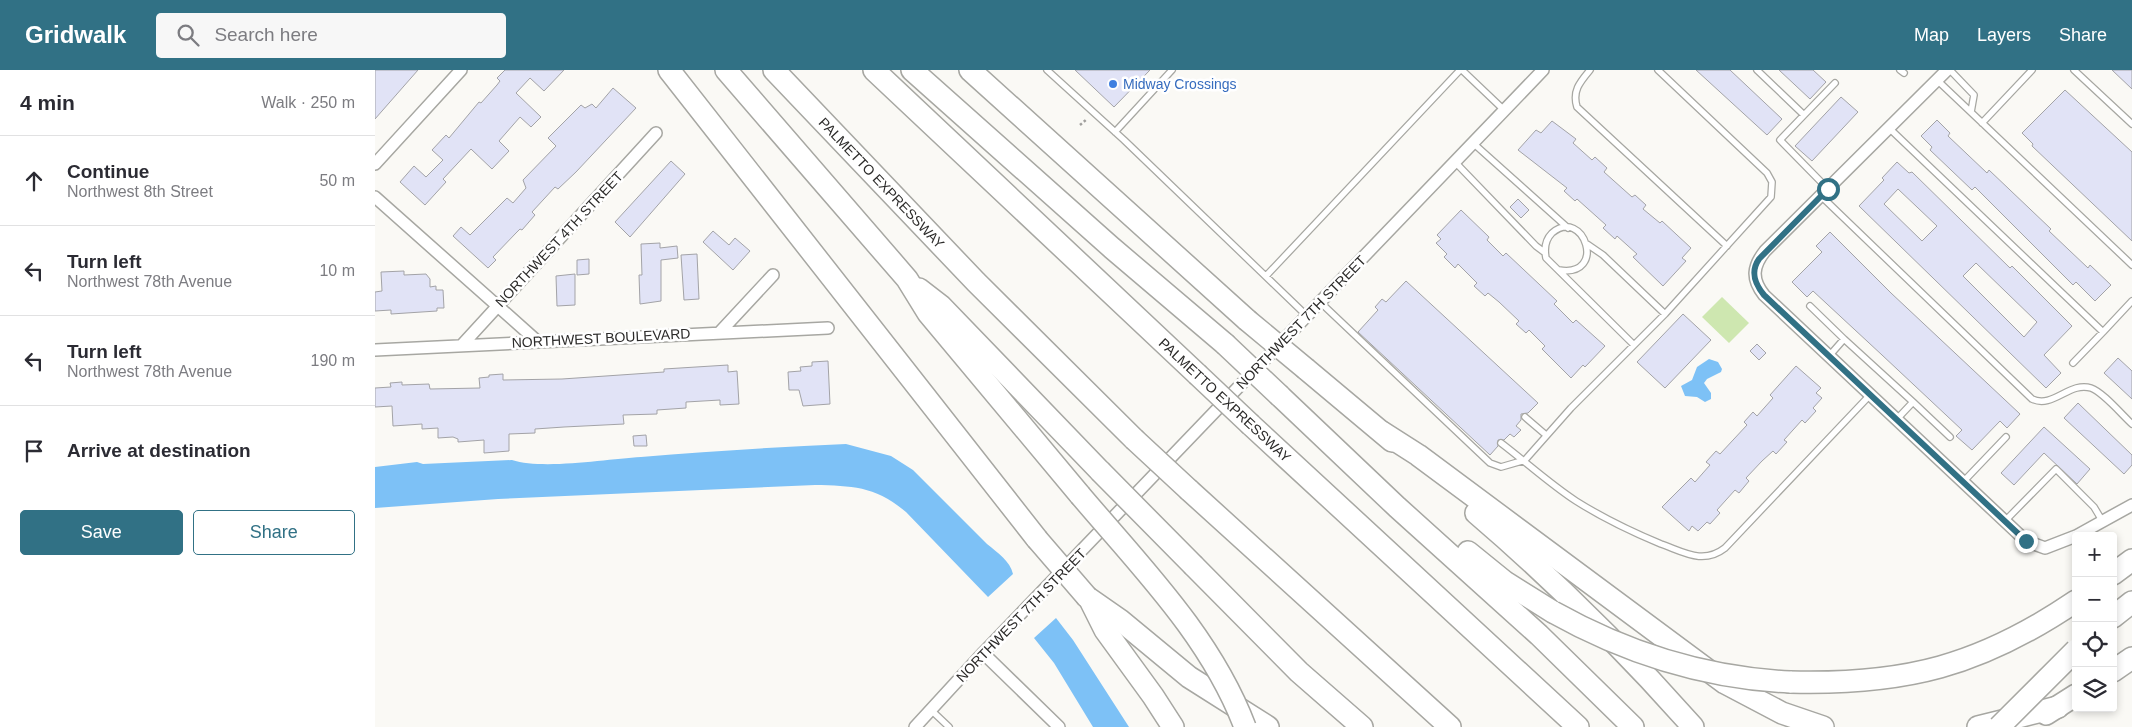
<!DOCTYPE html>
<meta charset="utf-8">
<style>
:root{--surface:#fff;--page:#f7f7f7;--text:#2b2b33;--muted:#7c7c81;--line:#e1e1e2;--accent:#317185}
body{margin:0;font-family:Arial,sans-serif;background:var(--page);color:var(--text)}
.controls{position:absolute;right:15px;bottom:15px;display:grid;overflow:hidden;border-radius:5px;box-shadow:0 2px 8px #0003}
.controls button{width:45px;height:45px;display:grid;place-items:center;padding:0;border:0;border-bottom:1px solid var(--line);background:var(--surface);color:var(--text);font:25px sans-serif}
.stop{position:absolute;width:15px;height:15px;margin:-11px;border:4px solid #317185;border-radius:50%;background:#fff}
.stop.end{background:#317185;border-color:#fff;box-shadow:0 1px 5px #0008}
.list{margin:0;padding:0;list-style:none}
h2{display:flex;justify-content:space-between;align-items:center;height:65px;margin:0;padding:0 20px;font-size:21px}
h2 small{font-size:16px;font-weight:400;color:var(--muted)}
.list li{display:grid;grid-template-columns:32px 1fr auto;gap:15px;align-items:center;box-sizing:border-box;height:90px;padding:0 20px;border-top:1px solid var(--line)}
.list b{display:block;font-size:19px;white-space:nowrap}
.list p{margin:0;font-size:16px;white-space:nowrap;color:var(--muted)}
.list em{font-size:16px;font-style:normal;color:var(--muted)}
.actions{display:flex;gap:10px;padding:15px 20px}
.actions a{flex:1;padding:11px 0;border:1px solid var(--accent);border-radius:5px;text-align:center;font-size:18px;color:var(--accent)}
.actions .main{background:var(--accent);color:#fff}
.icon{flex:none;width:28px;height:28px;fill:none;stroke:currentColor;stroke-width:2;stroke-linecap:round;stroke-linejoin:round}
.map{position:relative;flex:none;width:1757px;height:657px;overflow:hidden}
header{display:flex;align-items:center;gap:30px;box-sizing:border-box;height:70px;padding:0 25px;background:var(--accent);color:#fff}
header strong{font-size:24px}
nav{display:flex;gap:28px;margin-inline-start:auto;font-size:18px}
.search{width:350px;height:45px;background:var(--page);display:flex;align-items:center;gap:12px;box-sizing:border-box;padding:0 18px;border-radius:5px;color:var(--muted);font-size:19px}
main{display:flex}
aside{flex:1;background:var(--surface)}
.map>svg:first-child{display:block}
.green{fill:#cee7b0}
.water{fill:#7dc1f6}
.building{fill:#e1e3f6;stroke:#a3a3a7;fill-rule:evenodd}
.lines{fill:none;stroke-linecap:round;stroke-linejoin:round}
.service-casing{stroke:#a7a7a2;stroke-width:8}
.minor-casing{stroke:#a7a7a2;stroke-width:14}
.motorway-casing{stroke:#a7a7a2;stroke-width:24}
.path{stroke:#a09f9d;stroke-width:2.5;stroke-dasharray:2.5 2.5;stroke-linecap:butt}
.service{stroke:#fff;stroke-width:5.5}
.minor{stroke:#fff;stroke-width:11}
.motorway{stroke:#fff;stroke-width:21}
.motorway-bridge-casing{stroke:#a7a7a2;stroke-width:24;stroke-linecap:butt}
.motorway-bridge{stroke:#fff;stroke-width:21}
.route{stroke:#317185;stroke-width:6}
.shop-dot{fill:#3f7fe0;stroke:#fff;stroke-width:2}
.labels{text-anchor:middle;stroke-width:5;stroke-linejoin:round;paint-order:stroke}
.shop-label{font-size:14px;fill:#366cbe;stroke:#fff;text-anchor:start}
.street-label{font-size:14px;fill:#2c2b2a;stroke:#fff}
</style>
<header>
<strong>Gridwalk</strong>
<div class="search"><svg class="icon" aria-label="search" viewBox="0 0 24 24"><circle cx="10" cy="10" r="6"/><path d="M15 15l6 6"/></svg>Search here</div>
<nav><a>Map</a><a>Layers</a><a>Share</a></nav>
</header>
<main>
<aside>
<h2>4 min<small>Walk · 250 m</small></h2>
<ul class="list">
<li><svg class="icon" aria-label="ahead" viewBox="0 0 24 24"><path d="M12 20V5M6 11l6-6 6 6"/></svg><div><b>Continue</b><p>Northwest 8th Street</p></div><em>50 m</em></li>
<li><svg class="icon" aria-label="left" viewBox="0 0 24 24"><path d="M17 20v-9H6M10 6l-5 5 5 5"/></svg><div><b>Turn left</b><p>Northwest 78th Avenue</p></div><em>10 m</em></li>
<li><svg class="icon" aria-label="left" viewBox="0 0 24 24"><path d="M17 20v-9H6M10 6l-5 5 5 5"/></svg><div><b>Turn left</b><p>Northwest 78th Avenue</p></div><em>190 m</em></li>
<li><svg class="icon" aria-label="arrive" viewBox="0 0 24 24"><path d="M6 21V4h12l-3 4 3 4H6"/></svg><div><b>Arrive at destination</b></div></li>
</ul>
<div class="actions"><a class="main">Save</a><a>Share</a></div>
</aside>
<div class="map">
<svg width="1757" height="657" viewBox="0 0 1757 657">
<rect width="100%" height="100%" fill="#faf9f5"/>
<path class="green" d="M1347,227L1374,253L1354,273L1327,247Z"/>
<path class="water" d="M1334,289L1343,292L1347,299L1346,302L1332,309L1329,313L1336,323V329L1330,332L1322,327L1310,326L1306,316L1317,310L1322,297Z
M471,374L516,386L538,400L612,474C623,483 635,491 638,504L613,527L531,442C500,416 478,416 440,415L123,429L0,438V397L42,392L48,394L137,390C168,400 232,389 266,387C334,381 403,377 471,374Z
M681,548L698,570L754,657H718L679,593L659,568Z"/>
<path class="building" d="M0,0H43L0,49Z
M130,0H189L169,21L155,8L141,23L166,47L156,57L145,47L124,71L134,81L117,99L96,79L68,109L71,112L50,135L25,112L39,96L51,107L68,90L57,80L71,65L74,68L104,32L106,33L122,15L125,11L122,8Z
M700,0H775L739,37Z
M1321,0H1355L1407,49L1392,65Z
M1404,0H1438L1451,12L1435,29Z
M1737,0H1757V19Z
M238,18L261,38L201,102L183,119L180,117L157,142L160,145L147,160L145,159L141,163L118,187L121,190L113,198L78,166L86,157L95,165L132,128L138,133L151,118L148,110L181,76L173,68L206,35L210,38L217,34L221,38Z
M1690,20L1757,82V171L1657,76L1658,74L1647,63Z
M1466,27L1483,42L1437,91L1420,76Z
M1562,50L1575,63L1573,66L1612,103L1614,100L1676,159L1674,161L1713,198L1715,195L1736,215L1720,231L1701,212L1698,215L1600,117L1597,120L1555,80L1557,77L1546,66Z
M1177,51L1201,69L1198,73L1217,90L1220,87L1232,98L1229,102L1257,127L1260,125L1271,135L1268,139L1285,153L1287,151L1316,178L1307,188L1311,191L1288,216L1258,187L1262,184L1242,166L1240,169L1228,158L1231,155L1202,129L1200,131L1189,121L1192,118L1143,80L1161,60L1166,63Z
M296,91L310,104L255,167L240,152Z
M1522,92L1534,103L1537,102L1635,198L1637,196L1697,256L1669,285L1686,303L1671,318L1484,136L1509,110L1507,108ZM1523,119L1562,156L1547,171L1509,134ZM1601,193L1662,252L1649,267L1588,206Z
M1143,129L1154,140L1146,148L1135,137Z
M1086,140L1114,167L1112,170L1128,186L1131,183L1182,231L1179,234L1198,253L1201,250L1230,276L1210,297L1208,295L1196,308L1167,279L1170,276L1154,260L1151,263L1141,254L1144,251L1124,232L1113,223L1110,226L1099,216L1102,213L1083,194L1080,198L1069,187L1072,184L1061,173L1066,169L1062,165Z
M338,161L354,175L360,168L375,181L358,200L328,172Z
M1455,162L1516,223L1645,344L1632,358L1625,351L1597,380L1581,366L1587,360L1507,285L1438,221L1432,227L1417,212L1447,182L1441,176Z
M285,173V178L302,176L303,188L286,190V231L265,234L264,205H267L266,174Z
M322,184L324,229L309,230L306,185Z
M214,189V204L202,205V190Z
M29,201V205L51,204L55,209V217L61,216V220H68L69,238H62V241L16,244V240L0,241V222L7,221L6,202Z
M200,204V235L182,236L181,206Z
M1031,211L1163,333L1153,343L1146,344V350L1141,356L1146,360L1139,367L1135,364L1129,370H1123V376L1115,385L983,262L1003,240L1000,237L1007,229L1011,232Z
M1308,244L1336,270L1290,318L1262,292Z
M1382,274L1391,283L1384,290L1375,281Z
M1743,288L1757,301V329L1729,303Z
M453,291L455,334L428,336L424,320H414L413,302L426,301L425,297L437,296V292Z
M353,295V302L362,301L364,334L345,335V330L311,332V338L282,340V344L248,345L249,354L189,357L160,359V363L134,364V381L109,383V370L83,372V369L78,367L63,368V358L47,359V354L18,356L17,336L0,337V318L16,317L15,313L27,312V315L54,314L55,319L105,318L104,308L114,307V305L128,304V310L187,309L289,302V299Z
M1421,296L1446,318L1441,323L1447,328L1438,338L1441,341L1430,353L1427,350L1409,370L1412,372L1401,384L1398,381L1387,391L1371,408L1374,411L1364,423L1360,420L1342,440L1345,443L1335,454L1332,452L1323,461L1317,456L1314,461L1287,437L1316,408L1320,412L1335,395L1331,392L1341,381L1345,384L1372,355L1369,352L1378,342L1382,346L1398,328L1395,325Z
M1703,333L1757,385V395L1749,404L1689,348Z
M1669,357L1715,399L1702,414L1669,383L1639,415L1626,403Z
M271,365L272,376H259L258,366Z"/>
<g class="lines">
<g class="service-casing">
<path id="service" d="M672,0L749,70L932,246
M1087,0L1129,40
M1215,0C1205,12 1197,21 1202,37L1352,176
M1382,0L1429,45L1405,70L1453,119
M1525,0L1529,3
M1575,0L1599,25L1596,42
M1699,0L1757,54
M1562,10L1757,195
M1429,45L1460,13
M1607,53L1657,0
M1514,58L1728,262L1757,231
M740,62L797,0
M1098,73L1193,158
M1080,92L1161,176L1169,182
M1446,126L1657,329C1678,339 1695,311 1716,318C1728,322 1747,345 1757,354
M1212,174L1228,185L1290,244
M1184,200C1233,208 1209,136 1177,163C1170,170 1169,178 1171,188L1259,275
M891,206L1085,0
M945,232L1115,393L1126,397L1150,390L1196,338L1290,244L1396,127L1397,112L1392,103L1283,0
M1435,236L1469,269
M1455,285L1469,269L1538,332L1522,349
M1698,293L1728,262
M1538,332L1575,367
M1150,347L1171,365
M1126,373C1151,392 1175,414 1201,431C1228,448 1257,462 1286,474C1309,482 1328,495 1350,478L1496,324
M1588,412L1631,367
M1629,452L1681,399L1719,437L1728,452
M556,640L574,657"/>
</g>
<g class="minor-casing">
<path id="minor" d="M1572,0L1390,181C1378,196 1376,209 1389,225L1651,471L1670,478L1701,466
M0,94L86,0
M0,127L162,271
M345,262L398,205
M87,275L281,63
M0,280L453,258
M1701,466L1757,435
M608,583L684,657
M540,657L608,583L1168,0"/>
</g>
<g class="motorway-casing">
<g id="motorway">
<path d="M294,0L662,469"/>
<path d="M351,0L532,209L553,243L705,425"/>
<path id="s1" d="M399,0L601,212L759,369"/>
<path d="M499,0L822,304"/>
<path d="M537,0L737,178L850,274"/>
<path d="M595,0L872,250"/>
<path d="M544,219L566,236L725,401"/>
<path d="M931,299L1017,371"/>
<path d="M905,326L1022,437L1164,565L1258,657"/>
<path d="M876,355L1203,657"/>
<path d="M1007,362L1043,385L1350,613L1407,643L1448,657"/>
<path d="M814,420L1075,657"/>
<path d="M1101,443C1178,509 1251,581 1318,657"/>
<path d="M1093,482L1130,512L1178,542"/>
<path d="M819,496L924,602L987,657"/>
<path d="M1738,504L1757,490"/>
<path d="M712,527L745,550L814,607L893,657"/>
<path d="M716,532L730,560L778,626L798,657"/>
<path d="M1738,547L1757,532"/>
<path d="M1738,601L1757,588"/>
<path d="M1415,612C1530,615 1605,596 1701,531"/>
<path d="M1671,644L1701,625"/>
<path d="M1603,657L1683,637"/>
</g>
</g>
<path class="path" d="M705,55L712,49"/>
<use href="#service" class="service"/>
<use href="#minor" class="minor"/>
<use href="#motorway" class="motorway"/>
<g class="motorway-bridge-casing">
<path id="motorway-bridge" d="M872,250L931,299
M850,274L905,326
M822,304L876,355
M759,369L814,420
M725,401L819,496
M705,425C766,497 836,567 870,657
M662,469L712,527
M1178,542C1253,584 1330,608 1415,612
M1624,657L1701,580"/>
</g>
<use href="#motorway-bridge" class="motorway-bridge"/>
</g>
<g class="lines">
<path class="route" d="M1453,119L1384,189C1375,202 1380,214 1389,225L1651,471"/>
</g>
<circle class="shop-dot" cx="738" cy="14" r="5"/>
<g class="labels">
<g class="shop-label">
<text x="748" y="19">Midway Crossings</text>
</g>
<g class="street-label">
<text dy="5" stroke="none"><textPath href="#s1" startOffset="156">PALMETTO EXPRESSWAY</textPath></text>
<text transform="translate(184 169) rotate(-47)" y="5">NORTHWEST 4TH STREET</text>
<text transform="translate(926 252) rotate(-46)" y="5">NORTHWEST 7TH STREET</text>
<text transform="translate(226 268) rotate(-3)" y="5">NORTHWEST BOULEVARD</text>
<text transform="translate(850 330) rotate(43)" y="5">PALMETTO EXPRESSWAY</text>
<text transform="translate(646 545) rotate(-46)" y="5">NORTHWEST 7TH STREET</text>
</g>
</g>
</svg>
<div class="controls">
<button>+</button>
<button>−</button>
<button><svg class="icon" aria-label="locate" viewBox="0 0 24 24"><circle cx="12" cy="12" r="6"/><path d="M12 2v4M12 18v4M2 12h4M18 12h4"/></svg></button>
<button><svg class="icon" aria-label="layers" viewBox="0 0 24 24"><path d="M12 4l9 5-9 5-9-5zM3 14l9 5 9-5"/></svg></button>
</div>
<div class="stop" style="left:1453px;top:119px"></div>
<div class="stop end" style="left:1651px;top:471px"></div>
</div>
</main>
